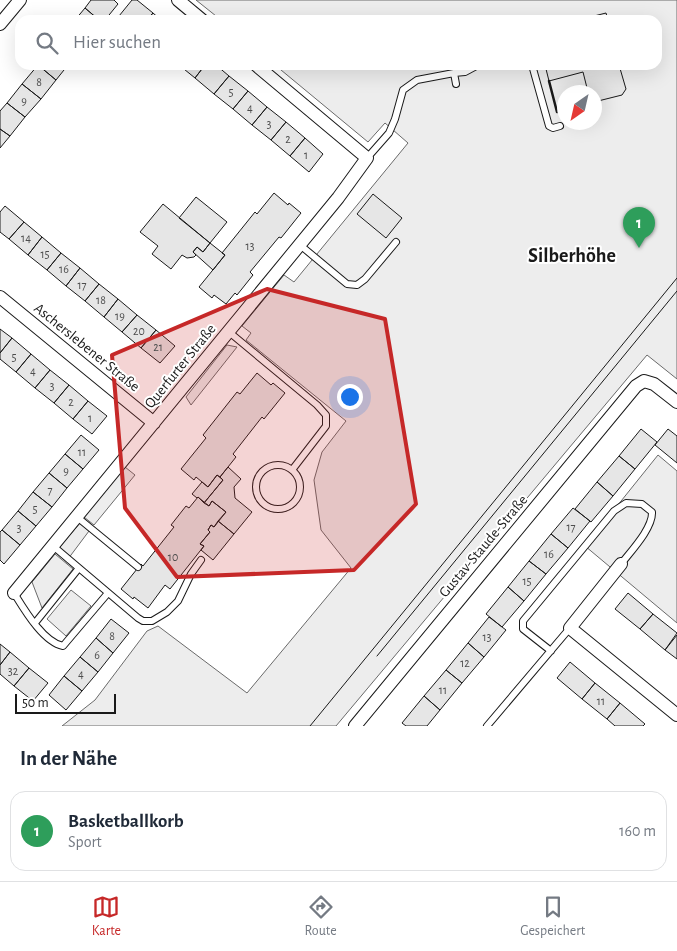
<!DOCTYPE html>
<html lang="de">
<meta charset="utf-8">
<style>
:root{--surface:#fff;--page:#f2f2f3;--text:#1f2937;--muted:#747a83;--line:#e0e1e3;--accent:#c62828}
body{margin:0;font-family:"Alegreya Sans",sans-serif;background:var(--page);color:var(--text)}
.compass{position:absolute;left:557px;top:85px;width:45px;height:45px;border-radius:50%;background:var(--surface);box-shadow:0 5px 20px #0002;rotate:214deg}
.scale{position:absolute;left:15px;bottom:12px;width:101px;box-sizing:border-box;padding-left:5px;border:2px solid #1a1a1a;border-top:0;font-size:14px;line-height:18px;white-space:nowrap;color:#1a1a1a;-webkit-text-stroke:4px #fff;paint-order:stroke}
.you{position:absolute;left:349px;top:396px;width:18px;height:18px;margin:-12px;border:4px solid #fff;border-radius:50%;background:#1a73e8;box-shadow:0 0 0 8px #1a73e833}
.badge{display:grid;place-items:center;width:32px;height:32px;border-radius:50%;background:var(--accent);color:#fff;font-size:16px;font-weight:700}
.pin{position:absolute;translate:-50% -41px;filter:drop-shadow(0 1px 2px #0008)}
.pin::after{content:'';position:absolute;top:26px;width:18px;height:15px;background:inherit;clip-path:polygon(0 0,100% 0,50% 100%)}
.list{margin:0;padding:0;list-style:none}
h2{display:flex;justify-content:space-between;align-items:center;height:65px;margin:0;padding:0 20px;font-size:21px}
h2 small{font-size:16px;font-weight:400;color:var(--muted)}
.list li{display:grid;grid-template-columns:32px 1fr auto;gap:15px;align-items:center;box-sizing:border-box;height:80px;margin:0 10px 10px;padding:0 10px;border:1px solid var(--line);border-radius:15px}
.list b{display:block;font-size:19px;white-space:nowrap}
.list p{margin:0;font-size:16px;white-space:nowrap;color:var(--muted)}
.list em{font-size:16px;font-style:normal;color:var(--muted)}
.icon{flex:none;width:28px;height:28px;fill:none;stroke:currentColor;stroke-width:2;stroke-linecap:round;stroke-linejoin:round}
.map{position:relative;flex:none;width:677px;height:726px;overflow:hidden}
.search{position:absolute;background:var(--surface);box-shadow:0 5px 20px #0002;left:15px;right:15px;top:15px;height:55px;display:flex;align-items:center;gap:12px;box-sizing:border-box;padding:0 18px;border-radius:15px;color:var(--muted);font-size:19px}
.sheet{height:155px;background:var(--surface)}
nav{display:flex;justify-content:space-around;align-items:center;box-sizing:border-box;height:70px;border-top:1px solid var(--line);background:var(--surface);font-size:14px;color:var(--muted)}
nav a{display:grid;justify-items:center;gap:2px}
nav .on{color:var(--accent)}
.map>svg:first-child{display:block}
.built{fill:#ededed;stroke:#6a6a6a;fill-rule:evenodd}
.building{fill:#e6e6e6;stroke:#1a1a1a}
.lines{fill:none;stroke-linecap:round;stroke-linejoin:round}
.service-casing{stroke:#1a1a1a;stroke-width:8}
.minor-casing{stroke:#1a1a1a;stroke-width:14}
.service{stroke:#fff;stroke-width:6}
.minor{stroke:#fff;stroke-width:12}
.tram{stroke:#1a1a1a;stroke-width:1}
.wall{stroke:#1a1a1a;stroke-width:2.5}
.marked{fill:#c62828;fill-opacity:0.2;stroke:#c62828;stroke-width:4;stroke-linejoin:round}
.labels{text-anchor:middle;stroke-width:4;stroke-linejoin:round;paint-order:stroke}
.number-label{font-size:12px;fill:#4d4d4d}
.street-label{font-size:15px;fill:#1a1a1a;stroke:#fff}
.district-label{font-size:20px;font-weight:bold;fill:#1a1a1a;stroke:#fff}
</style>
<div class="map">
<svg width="677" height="726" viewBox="0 0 677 726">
<rect width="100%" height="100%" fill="#fff"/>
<path class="built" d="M196,0H677V379L647,355L336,726H62L95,700L147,631L158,626L247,693L351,568L321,530L314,480L322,452L346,421L246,340L251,333L242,326L284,275L294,282L408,143L385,123L368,142L275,65H657V20H221ZM564,92H594V122H564Z
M227,345L237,347L191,405L186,397Z
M658,455L677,471V623L585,546Z
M125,467L135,475L94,525L84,517Z
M80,523L89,531L68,559L57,550Z
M55,554L73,569L42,608L32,582Z
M71,590L91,606L66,636L47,619Z"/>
<path class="building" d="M91,0H114L118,4L105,20H99L85,8Z
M132,0H137L153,13L147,20H124L119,16Z
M85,8L99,20H75Z
M153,13L161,20H147Z
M606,13L608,20H578Z
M38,65H68L56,80Z
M38,65L56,80L41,99L22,84Z
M179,65H205L195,78Z
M205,65H216L229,76L214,94L195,78Z
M545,65H619L626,89L622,95L594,102V92H588L583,72L549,81Z
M229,76L248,91L233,109L214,94Z
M22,84L41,99L25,117L7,103Z
M248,91L267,107L252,125L233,109Z
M7,103L25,117L10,136L0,129V111Z
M267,107L286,122L271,140L252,125Z
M286,122L305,138L290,156L271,140Z
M0,129L10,136L0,148Z
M305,138L323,154L309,172L290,156Z
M274,193L288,205L289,203L301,213L281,238L279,237L250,272L253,275L237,295L235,293L226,304L214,295L212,298L199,287L225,255L222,253L255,212L257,214Z
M373,194L402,218L386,238L357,214Z
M196,197L227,222L210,243L179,218Z
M163,204L210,243L203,252L197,247L193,252L196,255L194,257L187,258L182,255L171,269L152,254L158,246L140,232Z
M5,206L24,222L9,239L0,232V212Z
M24,222L42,237L28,255L9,239Z
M42,237L61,253L47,270L28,255Z
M210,243L225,255L213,270L193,252L197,247L203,252Z
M61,253L80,268L66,286L47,270Z
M80,268L99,284L85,301L66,286Z
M99,284L118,299L104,317L85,301Z
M118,299L137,315L122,332L104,317Z
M137,315L156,330L141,348L122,332Z
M0,329L12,338L0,353Z
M156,330L175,346L160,363L141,348Z
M12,338L31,354L16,372L0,359V353Z
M31,354L50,370L35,388L16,372Z
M50,370L69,385L54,403L35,388Z
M257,373L271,385L273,383L285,393L264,419L262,417L233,454L236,457L220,477L217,475L208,487L196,477L194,480L181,469L206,438L203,435L237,392L240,394Z
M69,385L88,401L73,419L54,403Z
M88,401L107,416L92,434L73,419Z
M641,429L657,442L635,469L619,456Z
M668,429L677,436V463L655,445Z
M81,435L99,450L83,469L65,454Z
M65,454L83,469L67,488L49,473Z
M619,456L635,469L613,496L597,482Z
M228,467L241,479L234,487L235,498L252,512L234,534L218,521L226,512L212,501L209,506L204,503L223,480L220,477Z
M49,473L67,488L52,507L33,492Z
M217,475L223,480L204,503L198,497L197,498L192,494L202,482L208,487Z
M597,482L613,496L591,522L575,509Z
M33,492L52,507L36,526L18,511Z
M198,497L209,506L212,501L226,512L214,527L211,525L208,530L210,532L200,544L204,546L170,589L165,585L148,608L134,597L133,599L121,589L141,564L143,566L174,527L171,525L186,506L189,508Z
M573,508L590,521L568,548L551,534Z
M18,511L36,526L20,545L2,530Z
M218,521L234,534L213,560L201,550L204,546L200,544L210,532L208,530L211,525L214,527Z
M2,530L20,545L4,564L0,560V532Z
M551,534L568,548L546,574L529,561Z
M529,561L546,574L524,601L508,587Z
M508,587L524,601L502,627L486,614Z
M628,593L653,614L640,629L615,609Z
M653,614L677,633L665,650L640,629Z
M489,617L506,630L484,657L468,643Z
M111,619L129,633L113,653L96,638Z
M677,635V659L665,650Z
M96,638L113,653L98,672L80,657Z
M468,643L484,657L462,683L446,670Z
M0,644L10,652L0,665Z
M10,652L29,668L14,686L0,674V665Z
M80,657L98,672L82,691L64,676Z
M570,662L595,683L582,699L557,678Z
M29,668L48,683L33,701L14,686Z
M446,670L462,683L440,710L424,696Z
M64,676L82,691L66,710L49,695Z
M595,683L620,703L607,719L582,699Z
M424,696L440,710L427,726H406L402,723Z
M620,703L645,724L643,726H615L607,719Z"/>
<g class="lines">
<g class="service-casing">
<path id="service" d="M532,65L549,126L553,128L560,126
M454,73L456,84
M367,158L389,133L395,119L403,90L417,80L454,73L465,72L478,65
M300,245L347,284L357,285L365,279L396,242
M229,332L317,405L326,415V426L292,470
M256 487a22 22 0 1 1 44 0a22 22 0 1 1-44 0Z
M77,517L138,567
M53,546L138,618L143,621H152L167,612L178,601L191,574L201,560
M14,593C24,609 43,642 63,646L108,593
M35,623L79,568
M551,651L523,629V621L614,511L626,503L642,504L652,512C653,528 631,551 621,564
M487,726L570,628"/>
</g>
<g class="minor-casing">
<path id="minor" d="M178,0L202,20
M0,24L20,0
M0,297L154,423
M621,564L570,628L677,715
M14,593L338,198L367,158L256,65
M355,726L636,386L644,381L654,384L677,402"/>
</g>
<use href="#service" class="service"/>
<use href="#minor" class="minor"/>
<path class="tram" d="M377,656L677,291
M310,726L677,278"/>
<path class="wall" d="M549,81L557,112L564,109"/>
</g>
<path class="marked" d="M267,289L385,319L416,504L354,570L177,577L125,508L112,355Z"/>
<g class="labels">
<g class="number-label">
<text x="39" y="86">8</text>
<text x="231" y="96">5</text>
<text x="24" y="105">9</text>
<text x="250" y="112">4</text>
<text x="269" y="128">3</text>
<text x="288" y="143">2</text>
<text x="306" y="159">1</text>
<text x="26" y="242">14</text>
<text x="250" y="250">13</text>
<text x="45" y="258">15</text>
<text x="64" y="273">16</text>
<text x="82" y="289">17</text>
<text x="101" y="304">18</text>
<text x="120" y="320">19</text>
<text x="139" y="335">20</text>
<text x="158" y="351">21</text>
<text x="14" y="361">5</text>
<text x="33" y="375">4</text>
<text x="52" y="390">3</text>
<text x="71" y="406">2</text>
<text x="90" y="422">1</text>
<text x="82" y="456">11</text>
<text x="66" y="475">9</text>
<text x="50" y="494">7</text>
<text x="35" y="513">5</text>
<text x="571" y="531">17</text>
<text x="19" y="532">3</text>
<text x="549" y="558">16</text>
<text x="173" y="561">10</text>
<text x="527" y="585">15</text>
<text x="112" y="640">8</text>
<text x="487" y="641">13</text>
<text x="97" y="659">6</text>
<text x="465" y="667">12</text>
<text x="13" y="675">32</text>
<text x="81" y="678">4</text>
<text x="443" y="694">11</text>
<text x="601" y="705">11</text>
</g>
<g class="street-label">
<text transform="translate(87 347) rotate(39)" y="5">Ascherslebener Straße</text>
<text transform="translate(180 366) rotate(-51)" y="5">Querfurter Straße</text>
<text transform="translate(483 546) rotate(-50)" y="5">Gustav-Staude-Straße</text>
</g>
<g class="district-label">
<text x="572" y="262">Silberhöhe</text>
</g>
</g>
</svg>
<svg class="compass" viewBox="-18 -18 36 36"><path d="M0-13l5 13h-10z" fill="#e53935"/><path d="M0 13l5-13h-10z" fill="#747a83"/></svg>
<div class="scale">50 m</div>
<div class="you"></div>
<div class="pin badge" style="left:639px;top:248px;background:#2e9e5b">1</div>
<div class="search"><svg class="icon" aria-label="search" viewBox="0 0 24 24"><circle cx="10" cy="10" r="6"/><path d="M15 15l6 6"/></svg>Hier suchen</div>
</div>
<section class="sheet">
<h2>In der Nähe<small></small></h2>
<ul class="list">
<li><span class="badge" style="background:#2e9e5b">1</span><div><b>Basketballkorb</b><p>Sport</p></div><em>160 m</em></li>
</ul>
</section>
<nav>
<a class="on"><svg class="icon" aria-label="map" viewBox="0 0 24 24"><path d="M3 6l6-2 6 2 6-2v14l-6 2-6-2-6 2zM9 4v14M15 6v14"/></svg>Karte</a>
<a><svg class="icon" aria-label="directions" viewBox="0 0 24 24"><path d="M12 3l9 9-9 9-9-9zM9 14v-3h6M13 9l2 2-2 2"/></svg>Route</a>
<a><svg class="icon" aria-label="saved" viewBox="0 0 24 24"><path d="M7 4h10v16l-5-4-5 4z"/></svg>Gespeichert</a>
</nav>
